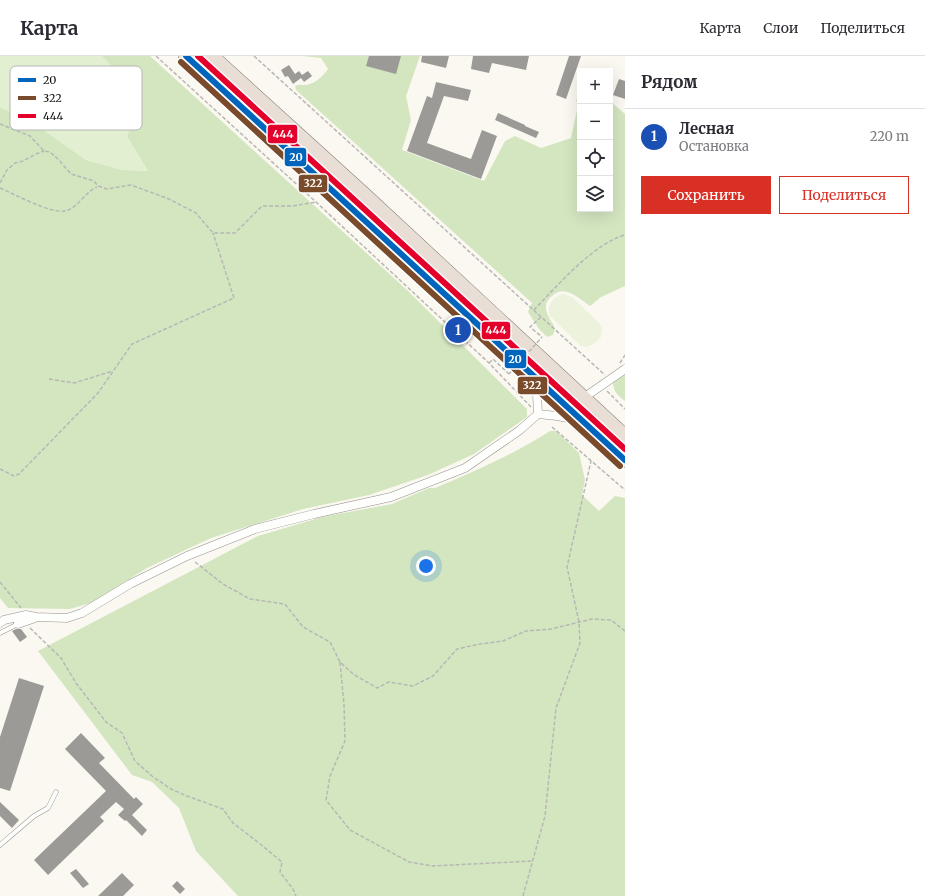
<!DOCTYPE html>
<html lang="ru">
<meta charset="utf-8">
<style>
:root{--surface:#fff;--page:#f7f7f7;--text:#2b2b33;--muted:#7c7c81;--line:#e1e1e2;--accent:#d93025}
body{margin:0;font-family:Merriweather,serif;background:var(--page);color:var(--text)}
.controls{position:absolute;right:12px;top:12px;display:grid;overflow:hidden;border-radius:0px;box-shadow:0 4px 16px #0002}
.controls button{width:36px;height:36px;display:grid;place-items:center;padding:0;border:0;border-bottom:1px solid var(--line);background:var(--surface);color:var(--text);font:20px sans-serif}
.you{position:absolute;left:426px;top:510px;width:14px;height:14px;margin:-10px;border:3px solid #fff;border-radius:50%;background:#1a73e8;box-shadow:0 0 0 6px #1a73e833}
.badge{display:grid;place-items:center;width:26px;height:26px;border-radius:50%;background:var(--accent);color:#fff;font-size:13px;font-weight:700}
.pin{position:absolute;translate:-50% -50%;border:2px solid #fff;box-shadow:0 1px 4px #0006}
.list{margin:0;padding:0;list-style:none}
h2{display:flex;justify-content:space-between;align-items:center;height:52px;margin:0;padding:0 16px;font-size:17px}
h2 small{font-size:13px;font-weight:400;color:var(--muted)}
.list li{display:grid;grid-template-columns:26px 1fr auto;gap:12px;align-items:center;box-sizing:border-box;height:56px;padding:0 16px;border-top:1px solid var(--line)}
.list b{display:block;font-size:15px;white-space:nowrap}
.list p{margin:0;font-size:13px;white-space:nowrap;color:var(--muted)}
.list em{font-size:13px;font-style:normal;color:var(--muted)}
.actions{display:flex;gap:8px;padding:12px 16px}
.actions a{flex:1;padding:9px 0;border:1px solid var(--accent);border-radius:0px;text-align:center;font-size:14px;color:var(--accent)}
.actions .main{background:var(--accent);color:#fff}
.icon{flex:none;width:22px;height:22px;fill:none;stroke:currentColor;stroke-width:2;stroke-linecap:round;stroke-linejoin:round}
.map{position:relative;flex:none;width:625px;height:840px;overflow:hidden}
header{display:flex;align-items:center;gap:24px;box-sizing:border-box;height:56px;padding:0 20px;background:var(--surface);border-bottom:1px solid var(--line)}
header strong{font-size:19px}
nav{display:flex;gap:22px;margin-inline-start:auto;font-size:14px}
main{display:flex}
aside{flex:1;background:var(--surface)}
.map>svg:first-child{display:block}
.green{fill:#e2efd1}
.forest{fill:#d3e6c0}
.pitch{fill:#ecf2db}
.building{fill:#9c9a96}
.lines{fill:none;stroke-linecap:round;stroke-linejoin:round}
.lane-casing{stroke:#93928f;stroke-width:5}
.street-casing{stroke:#93928f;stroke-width:9}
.highway-casing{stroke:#80807c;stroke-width:16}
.path{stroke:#b7b7b5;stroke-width:1.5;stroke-dasharray:4 2;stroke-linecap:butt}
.lane{stroke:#fefefd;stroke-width:4}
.street{stroke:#fefefd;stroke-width:8}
.highway{stroke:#e8ded5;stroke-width:15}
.path-bridge{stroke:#b7b7b5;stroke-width:1.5;stroke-dasharray:4 2;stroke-linecap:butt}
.bus-1-casing{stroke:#fff;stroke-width:9}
.bus-2-casing{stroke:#fff;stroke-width:9}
.bus-3-casing{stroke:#fff;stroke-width:9}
.bus-1{stroke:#0065bd;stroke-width:6}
.bus-2{stroke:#7a4b2a;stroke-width:6}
.bus-3{stroke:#e4002b;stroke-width:6}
.key{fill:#fff;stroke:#b6b6b6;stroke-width:1}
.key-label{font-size:11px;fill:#0c0c0c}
.line-badge{stroke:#fff;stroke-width:1.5}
.badge-label{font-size:11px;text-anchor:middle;font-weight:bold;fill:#fff}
</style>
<header>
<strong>Карта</strong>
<nav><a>Карта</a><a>Слои</a><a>Поделиться</a></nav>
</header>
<main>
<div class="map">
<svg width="625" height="840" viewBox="0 0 625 840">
<rect width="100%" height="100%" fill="#faf8f0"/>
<path class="green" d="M0,0H102L118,17L137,54L127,80L148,115L122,114L86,104L32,66L0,51Z"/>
<path class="forest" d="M102,0H150L407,234L527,353V361L474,398L428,419L369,439L303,453L211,482L147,512L91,547L70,553L8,552L0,542V51L32,66L86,104L122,114L148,115L127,80L137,54L118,17Z
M303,0H420L406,40L411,64L402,94L484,125L505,85L515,80L541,92L571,82L578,50L576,44L580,38V153H610V45L625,58V230L601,241L590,250C578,242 565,228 552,240C548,243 545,248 546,253C547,261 553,266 555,273L553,279L547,281L539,273L528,256L532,247L296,34L295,30C299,28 301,29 306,29C315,28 323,20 328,13L321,2Z
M625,318V345C618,340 613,335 613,326Z
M550,375H556L579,397L585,424L582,439L599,455L615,440L625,442V840H238L196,795L179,752L152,726L132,719L38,595L258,480L322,461L392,448L429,432H435C474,415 513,399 550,375Z"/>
<path class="pitch" d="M564,238L572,241L599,267L602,272L601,281L595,287L587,291L581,290L550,260C546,250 553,240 564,238Z"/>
<path class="building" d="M369,0H401L396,18L366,10Z
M422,0H449L446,12L421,6Z
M473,0H529L526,14L492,7L489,17L471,13Z
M569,0H581L566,43L556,39Z
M289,9L295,18L299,15L302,19L308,15L312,20L304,26L301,22L293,28L288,20L285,21L281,14Z
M619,23L625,25V43L613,39Z
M436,26L471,34L468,45L444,40L427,87L471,103L482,74L497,80L481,123L407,95L427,40L432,42Z
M498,57L525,69V70L539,76L536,82L495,64Z
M16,573H21L27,581L20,586L12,575Z
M19,622L44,630L10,735L0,732V681Z
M81,677L105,702L99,707L134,743L136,741L143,748L132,759L147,774L142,780L126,764L125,765L118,759L124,753L116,746L100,761L104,765L48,819L34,804L106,735L65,693Z
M0,746L19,764L12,772L0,760Z
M76,813L89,828L83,832L70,817Z
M122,817L134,829L123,840H98Z
M177,825L185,833L180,838L172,830Z"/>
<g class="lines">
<g class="lane-casing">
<path id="lane" d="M0,577L18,568
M0,789L34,760L48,752L56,736"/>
</g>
<g class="street-casing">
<path id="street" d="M531,322L537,338L538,358
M582,343L625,313
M0,567L4,564L26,559L36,561L67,562L82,557L130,528L187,500L255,473L314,458L391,441L465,412L520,374L538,358L557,360L578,364
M18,568L35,562"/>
</g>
<g class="highway-casing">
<path id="highway" d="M186,0L625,404
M211,0L363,138L625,381"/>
</g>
<path class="path" d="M156,0L316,146L489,307L531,351
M254,0L605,319
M0,68L30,80L44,95L50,96L58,103L71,118L94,125L98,130L107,133L131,129L169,143L196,157L213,177H235L262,150H293L316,146
M0,127L7,114L15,107L23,105L36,98L44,95
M0,132C14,138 51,158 65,155C78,152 85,136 97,131
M534,254C556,231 594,187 625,179
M541,261L530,271L542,281
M489,307L493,303L509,318
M620,307L625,299
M49,323L74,327L113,315
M607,335L625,353
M552,371L625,434
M0,413L14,420L19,418L98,337L132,288L234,242L213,177
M195,506L223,528L250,543L285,548L303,571L330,586L340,606L353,618L377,632L389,626L413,630L433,620L457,593L480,588L503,585L526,575L551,573L592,563L611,564L625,575
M0,526L21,552
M30,572L61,602L76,627L106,666L122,677L135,705L152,720L171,733L187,740L223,753L233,767L259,787L282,806L280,816L293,833L296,840
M340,606L344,648L345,685L330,720L326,744L350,774L409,806L433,810L532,805
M523,840L545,760L556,652L580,587L579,566L567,511L591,405"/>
<use href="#lane" class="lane"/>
<use href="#street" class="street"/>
<use href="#highway" class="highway"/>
<path class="path-bridge" d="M509,318L542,281"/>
<g class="bus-1-casing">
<path id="bus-1" d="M186,0L625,404"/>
</g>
<g class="bus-2-casing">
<path id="bus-2" d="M181,6L620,410"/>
</g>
<g class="bus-3-casing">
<path id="bus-3" d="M198,0L625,393"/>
</g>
<use href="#bus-1" class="bus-1"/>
<use href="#bus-2" class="bus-2"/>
<use href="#bus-3" class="bus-3"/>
</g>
<rect x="10" y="10" width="132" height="64" rx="6" class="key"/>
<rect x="18" y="22" width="18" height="4" fill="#0065bd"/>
<rect x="18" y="40" width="18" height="4" fill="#7a4b2a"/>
<rect x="18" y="58" width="18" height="4" fill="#e4002b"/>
<g class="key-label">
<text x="43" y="28">20</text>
<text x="43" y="46">322</text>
<text x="43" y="64">444</text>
</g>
<g class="line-badge">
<rect x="267" y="68" width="31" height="20" rx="4" fill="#e4002b"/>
<rect x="284" y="91" width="23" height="20" rx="4" fill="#0065bd"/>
<rect x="298" y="118" width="30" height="19" rx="4" fill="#7a4b2a"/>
<rect x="481" y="265" width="30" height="19" rx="4" fill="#e4002b"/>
<rect x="504" y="293" width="23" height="20" rx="4" fill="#0065bd"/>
<rect x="517" y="320" width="31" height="19" rx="4" fill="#7a4b2a"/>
</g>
<g class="badge-label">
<text x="283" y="82">444</text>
<text x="296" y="105">20</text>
<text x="313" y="131">322</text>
<text x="496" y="278">444</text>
<text x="515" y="307">20</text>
<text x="532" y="333">322</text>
</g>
</svg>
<div class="controls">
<button>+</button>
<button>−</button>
<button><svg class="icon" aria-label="locate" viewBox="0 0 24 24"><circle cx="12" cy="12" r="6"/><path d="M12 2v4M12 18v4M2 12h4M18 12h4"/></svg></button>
<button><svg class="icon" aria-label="layers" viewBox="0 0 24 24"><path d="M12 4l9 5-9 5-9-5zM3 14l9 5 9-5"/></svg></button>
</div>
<div class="you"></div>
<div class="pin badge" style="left:458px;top:274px;background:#1a4fb4">1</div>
</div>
<aside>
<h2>Рядом<small></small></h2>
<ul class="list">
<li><span class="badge" style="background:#1a4fb4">1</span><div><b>Лесная</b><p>Остановка</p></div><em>220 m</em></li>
</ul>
<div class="actions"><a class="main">Сохранить</a><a>Поделиться</a></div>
</aside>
</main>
